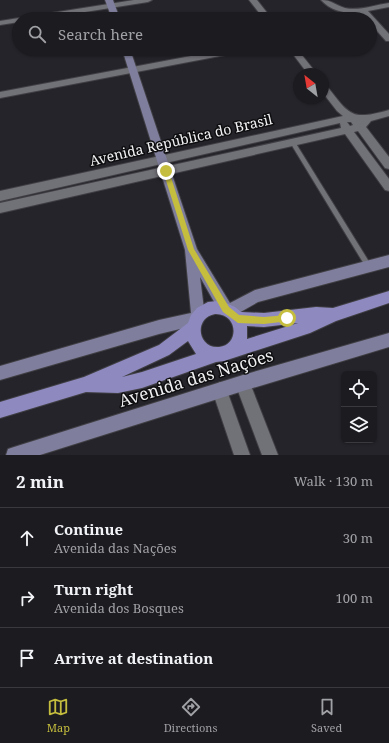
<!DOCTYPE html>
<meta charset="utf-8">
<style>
:root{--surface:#1b1b20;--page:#242429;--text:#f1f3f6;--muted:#a0a1a5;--line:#39393e;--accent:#c4bd3e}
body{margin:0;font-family:"Noto Serif",serif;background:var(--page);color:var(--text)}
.controls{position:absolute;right:12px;bottom:12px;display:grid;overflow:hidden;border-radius:6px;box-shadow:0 1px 3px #0004}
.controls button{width:36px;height:36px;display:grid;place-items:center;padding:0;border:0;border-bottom:1px solid var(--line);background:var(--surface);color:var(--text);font:20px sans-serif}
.compass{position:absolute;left:293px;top:68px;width:36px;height:36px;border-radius:50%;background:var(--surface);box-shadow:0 1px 3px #0004;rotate:329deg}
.stop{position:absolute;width:12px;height:12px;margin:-9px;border:3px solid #c4bd3e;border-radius:50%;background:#fff}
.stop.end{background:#c4bd3e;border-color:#fff;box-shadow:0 1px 4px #0008}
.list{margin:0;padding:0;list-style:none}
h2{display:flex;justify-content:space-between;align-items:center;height:52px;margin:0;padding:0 16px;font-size:17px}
h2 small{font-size:13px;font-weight:400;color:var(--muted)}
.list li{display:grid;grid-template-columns:26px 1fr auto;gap:12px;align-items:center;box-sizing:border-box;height:60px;padding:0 16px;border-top:1px solid var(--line)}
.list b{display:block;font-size:15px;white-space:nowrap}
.list p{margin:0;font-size:13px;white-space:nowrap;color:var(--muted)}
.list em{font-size:13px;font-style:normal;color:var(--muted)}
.icon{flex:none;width:22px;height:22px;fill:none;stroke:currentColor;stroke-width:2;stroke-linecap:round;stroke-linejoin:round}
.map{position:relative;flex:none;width:389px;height:455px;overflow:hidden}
.search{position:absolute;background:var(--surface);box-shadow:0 1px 3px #0004;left:12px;right:12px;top:12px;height:44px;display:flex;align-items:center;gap:10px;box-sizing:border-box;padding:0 14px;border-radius:22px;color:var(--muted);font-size:15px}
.sheet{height:232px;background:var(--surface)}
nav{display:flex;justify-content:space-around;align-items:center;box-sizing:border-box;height:56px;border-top:1px solid var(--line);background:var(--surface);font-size:11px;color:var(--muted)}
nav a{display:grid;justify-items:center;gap:2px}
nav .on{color:var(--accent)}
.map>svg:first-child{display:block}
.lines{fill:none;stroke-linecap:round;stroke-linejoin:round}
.lane-casing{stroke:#403f44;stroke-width:2}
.street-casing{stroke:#403f44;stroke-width:2}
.secondary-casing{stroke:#403f44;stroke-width:2}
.primary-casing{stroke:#403f44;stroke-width:2}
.lane{fill:#717178;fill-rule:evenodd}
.street{fill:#717178;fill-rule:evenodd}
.secondary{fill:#7f7e9c;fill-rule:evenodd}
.primary{fill:#8e8ac0;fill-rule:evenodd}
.route{fill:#c4bd3e}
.labels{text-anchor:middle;stroke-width:3;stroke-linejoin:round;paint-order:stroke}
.street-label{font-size:14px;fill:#f0f0f3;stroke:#0e0e10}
.near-street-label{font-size:17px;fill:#f0f0f3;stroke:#0e0e10}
</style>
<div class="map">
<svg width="389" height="455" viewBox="0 0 389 455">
<rect width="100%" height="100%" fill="#24242a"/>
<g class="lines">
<g class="lane-casing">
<path id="lane" d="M293,141L295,142L371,265L372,267L371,269L369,270L367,269L291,144L290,143Z"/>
</g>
<g class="street-casing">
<path id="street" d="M134,0H152L148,2L41,19H19V22L0,25V21L19,18L22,19L26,17Z
M249,0H257L272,19H264Z
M321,0C332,0 335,5 345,8C359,11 375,5 389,3V7L368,11L389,34V41H386L370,23V19H366L360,13C346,14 331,11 321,0Z
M228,49H245L241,52L0,98V92Z
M289,49H297L317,74H308Z
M323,84L326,85C350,115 350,121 389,110V116L371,121L366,127L389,157V169L385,168L358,131L354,132L389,179V191L385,190L345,134L0,213V203L341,128L340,123L0,201V191L343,116L337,111L323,93ZM347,122H351L353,125L350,126Z
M243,375L248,378L278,455H262L235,383L238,378Z
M220,382L225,385L250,455H234L212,390L215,385Z"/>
</g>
<g class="secondary-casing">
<path id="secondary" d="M105,0H113L120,19H112Z
M122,49H130L197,249L230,303L255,290L389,255V267L258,302L230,318L221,314L200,277L205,317L201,324L159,334L0,380V366L159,320L191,313L185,250Z
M389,333V347L243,391L40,455H6L8,449L14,447L243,375Z"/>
</g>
<g class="primary-casing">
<path id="primary" d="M389,291V303L336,321L310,333L224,361L216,362L142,388L118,393L86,392L0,418V402L84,377L159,345L188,323L191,315L197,308L208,302L217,301L224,302L235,307L241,312L264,313L316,307L333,308ZM215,314C238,313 240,345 219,347C198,349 193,318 215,314ZM298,323L247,339V326L264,327ZM188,341L196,354L142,372L122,377L169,355Z"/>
</g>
<use href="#lane" class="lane"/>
<use href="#street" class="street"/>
<use href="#secondary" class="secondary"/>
<use href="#primary" class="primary"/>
</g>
<path class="route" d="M166,168L169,171L194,249L229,307L239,315L264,317L287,315L290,318L289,321L264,324L238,323L223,312L188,250L163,171Z"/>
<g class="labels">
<g class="street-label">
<text transform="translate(181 140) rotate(-13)" y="5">Avenida República do Brasil</text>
</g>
<g class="near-street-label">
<text transform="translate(196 378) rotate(-17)" y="6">Avenida das Nações</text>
</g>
</g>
</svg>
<div class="controls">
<button><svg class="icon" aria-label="locate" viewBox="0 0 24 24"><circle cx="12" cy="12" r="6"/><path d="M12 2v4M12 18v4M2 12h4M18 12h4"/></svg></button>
<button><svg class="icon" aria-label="layers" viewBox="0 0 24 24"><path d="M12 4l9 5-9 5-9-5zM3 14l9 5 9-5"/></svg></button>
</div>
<svg class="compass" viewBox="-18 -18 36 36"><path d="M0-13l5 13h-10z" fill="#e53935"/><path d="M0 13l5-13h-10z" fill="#a0a1a5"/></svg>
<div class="stop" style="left:287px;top:318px"></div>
<div class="stop end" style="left:166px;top:171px"></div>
<div class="search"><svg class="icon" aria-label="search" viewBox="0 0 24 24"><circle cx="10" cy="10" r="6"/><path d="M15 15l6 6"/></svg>Search here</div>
</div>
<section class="sheet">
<h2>2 min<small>Walk · 130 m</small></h2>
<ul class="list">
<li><svg class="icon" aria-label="ahead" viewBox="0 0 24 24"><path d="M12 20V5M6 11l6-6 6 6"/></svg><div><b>Continue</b><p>Avenida das Nações</p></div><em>30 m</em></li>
<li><svg class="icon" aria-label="right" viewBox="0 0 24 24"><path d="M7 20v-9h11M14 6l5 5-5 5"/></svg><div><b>Turn right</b><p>Avenida dos Bosques</p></div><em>100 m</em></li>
<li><svg class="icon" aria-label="arrive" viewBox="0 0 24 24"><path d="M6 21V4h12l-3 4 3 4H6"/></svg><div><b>Arrive at destination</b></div></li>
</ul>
</section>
<nav>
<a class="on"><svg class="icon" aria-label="map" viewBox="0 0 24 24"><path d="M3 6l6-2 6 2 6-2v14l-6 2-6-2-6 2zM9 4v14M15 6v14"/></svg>Map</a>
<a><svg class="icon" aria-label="directions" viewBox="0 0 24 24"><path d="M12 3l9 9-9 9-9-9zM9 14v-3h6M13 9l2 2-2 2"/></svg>Directions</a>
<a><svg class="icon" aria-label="saved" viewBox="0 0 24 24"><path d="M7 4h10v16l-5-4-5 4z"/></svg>Saved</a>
</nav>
